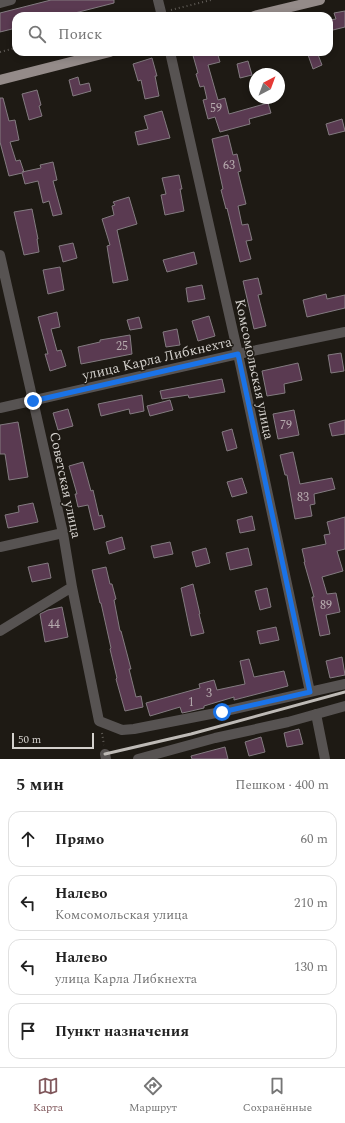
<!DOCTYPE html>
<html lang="ru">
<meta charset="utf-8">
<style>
:root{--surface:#fff;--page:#f2f2f2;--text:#222;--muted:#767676;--line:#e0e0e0;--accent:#80585c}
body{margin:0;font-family:Spectral,serif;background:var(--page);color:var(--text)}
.compass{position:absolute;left:249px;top:68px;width:36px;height:36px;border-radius:50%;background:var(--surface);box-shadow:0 2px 6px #0003;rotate:41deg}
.scale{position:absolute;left:12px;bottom:10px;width:82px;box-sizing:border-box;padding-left:4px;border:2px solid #d4d1cd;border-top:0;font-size:11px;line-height:14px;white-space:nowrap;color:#d4d1cd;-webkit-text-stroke:3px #1e1a14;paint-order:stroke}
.stop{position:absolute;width:12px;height:12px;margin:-9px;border:3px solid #1a73e8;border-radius:50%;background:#fff}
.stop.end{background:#1a73e8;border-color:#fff;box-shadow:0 1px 4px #0008}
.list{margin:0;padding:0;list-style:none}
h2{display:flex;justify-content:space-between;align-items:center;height:52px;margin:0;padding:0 16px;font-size:17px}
h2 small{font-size:13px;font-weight:400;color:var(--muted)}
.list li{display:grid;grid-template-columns:26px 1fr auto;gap:12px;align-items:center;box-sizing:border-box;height:56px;margin:0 8px 8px;padding:0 8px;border:1px solid var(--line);border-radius:12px}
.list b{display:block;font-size:15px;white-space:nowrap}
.list p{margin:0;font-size:13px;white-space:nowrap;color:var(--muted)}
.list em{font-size:13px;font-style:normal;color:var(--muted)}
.icon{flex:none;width:22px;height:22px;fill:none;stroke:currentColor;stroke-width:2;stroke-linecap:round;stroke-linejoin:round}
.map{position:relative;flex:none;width:345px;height:759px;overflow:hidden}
.search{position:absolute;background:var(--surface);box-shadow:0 2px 6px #0003;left:12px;right:12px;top:12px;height:44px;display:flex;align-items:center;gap:10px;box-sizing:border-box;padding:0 14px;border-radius:12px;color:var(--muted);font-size:15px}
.sheet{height:308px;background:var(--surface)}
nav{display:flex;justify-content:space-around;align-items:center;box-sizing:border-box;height:56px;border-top:1px solid var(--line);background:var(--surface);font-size:11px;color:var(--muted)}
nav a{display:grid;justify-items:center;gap:2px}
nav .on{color:var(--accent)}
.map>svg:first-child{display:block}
.building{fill:#5a3a51;stroke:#837b80}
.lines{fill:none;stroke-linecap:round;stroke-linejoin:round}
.path{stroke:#5f5b56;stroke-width:2;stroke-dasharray:1 3;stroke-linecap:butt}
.minor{stroke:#575352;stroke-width:10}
.major{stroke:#948b89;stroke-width:10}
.rail{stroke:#bebab6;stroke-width:3}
.route{stroke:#1a73e8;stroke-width:5}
.labels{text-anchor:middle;stroke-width:3;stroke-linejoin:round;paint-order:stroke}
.number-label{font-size:12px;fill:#b6abae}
.street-label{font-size:14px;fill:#d4d1cd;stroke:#1e1a14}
</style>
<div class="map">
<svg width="345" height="759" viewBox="0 0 345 759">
<rect width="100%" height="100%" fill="#1e1a14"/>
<path class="building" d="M51,0H114V3L63,16H16V28L0,32V13Z
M345,11V27L329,31V20L336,19L334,13Z
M192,52H217L220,62L208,65L218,100L225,98L229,114L268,103L271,113L249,119L250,124L220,132L215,117L208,119L203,100L207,99L204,86L200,87L196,74L198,73Z
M307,52H317L322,65L313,69Z
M152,58L157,76H155L159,96L145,99L141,80L138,81L133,64Z
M248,61L252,75L240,78L237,64Z
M78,77L80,85L89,83L91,91L73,96L69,80Z
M37,90L41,105L39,106L42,116L29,120L22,94Z
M0,98H3L9,121L15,120L19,140L10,142L16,161L20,160L24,172H22L41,168L40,165L53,162L57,180L53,181L62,214L53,216L49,201L43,203L38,181L25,184L22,173L9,176L0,142Z
M162,111L170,138L138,145L135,132L148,129L144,116Z
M342,119L345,131L329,135L326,124Z
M228,135L233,155L237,154L241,171L238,172L246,204L238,206L242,225L248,224L252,240L246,241L251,259L240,262L227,208L226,209L221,190L223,189L212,139Z
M179,175L182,189H180L184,211L165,215L161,195L166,194L162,178Z
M129,197L137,224L117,230L128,280L113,283L107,246L110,245L102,219L114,215L112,206L115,205L113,202Z
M32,209L38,239H37L39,252L24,255L14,212Z
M73,243L77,258L63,262L59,246Z
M194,252L197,264L167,272L163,260Z
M60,267L64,290L48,294L43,270Z
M258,278L262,294L258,295L266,326L254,329L243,281Z
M202,285L205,299L188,302L186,288Z
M326,294L327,299L345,295V308L307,317L303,300Z
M57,312L60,327L51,329L57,351L61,350L66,366L50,371L45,354H48L38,317Z
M209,316L215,336L198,341L192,321Z
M139,317L142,328L130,330L127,320Z
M177,329L180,345L166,347L163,332Z
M130,335L132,354L81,364L78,347L100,342V340Z
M341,353L344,371L331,373L328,355Z
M298,363L302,380L284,384L285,393L267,396L262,371Z
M222,379L225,392L189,398L188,395L162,399L160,391Z
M142,395L144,411L130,414L129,409L101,416L98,404Z
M170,400L173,410L150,416L147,406Z
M68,409L73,426L58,430L53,413Z
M294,410L299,435L278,439L273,414Z
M345,420V434L332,436L329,424Z
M18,422L28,477L9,480L5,454H0V425Z
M232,429L237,448L227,451L222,432Z
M293,452L300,484L332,478L335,489L314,494L315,504L310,505L312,516L295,519L287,475H285L280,455Z
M83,462L91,491L93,490L99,516L102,515L105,527L94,530L88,505L78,507L75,494H77L69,466Z
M242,478L247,493L232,497L227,482Z
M33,503L38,522L8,528L5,515L19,512L18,506Z
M252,516L255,530L240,533L237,520Z
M345,517V549L337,551L343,571L322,577L327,594L336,593L340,612L326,615L330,634L320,636L312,597H314L304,562H305L302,549L326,544L324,535L330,534L327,522Z
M122,537L125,549L109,554L106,542Z
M170,542L173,554L154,558L151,546Z
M206,548L210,563L196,567L192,552Z
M248,548L252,565L230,570L226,553Z
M48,563L51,578L32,582L28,567Z
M106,567L110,584H112L116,599L114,600L120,631H121L131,669H129L136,697L141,696L143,707L125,711L116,679L117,678L110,649L111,648L101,603H100L92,570Z
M193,584L200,614H199L204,633L191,636L181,588Z
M267,588L271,607L260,610L255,591Z
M62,607L68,637L45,642L40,614L48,610Z
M276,627L279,640L260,644L257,631Z
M342,657L345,675L330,678L326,661Z
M249,659L254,677L284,671L288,686L234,700V697L204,706V708L187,712L182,713L180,707L150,716L146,703L200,688L199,684L214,680L217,690L245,684L240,661Z
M299,729L303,744L287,747L284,733Z
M261,737L265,752L249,756L245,742Z
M225,747L228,759H192L191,756Z"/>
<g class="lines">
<path class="path" d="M171,10L211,0
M0,52L16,48
M102,733L104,745"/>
<path class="minor" d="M158,0L162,16
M0,3L11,0
M170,52L238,354L310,692
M0,255L63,533L72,587L99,721L122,730L134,729L221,712L345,684
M0,408L238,354L345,332
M0,547L63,533
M0,631L72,587
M316,714L325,759
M105,754L106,759
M138,759L215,738L288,722L345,706"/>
<path class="major" d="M254,16L320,0
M0,80L110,52"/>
<path class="rail" d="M105,754L191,734L345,692"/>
</g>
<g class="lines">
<path class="route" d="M33,401L238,354L310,692L222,712"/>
</g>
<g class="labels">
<g class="number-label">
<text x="216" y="112">59</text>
<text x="229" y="169">63</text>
<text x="122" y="350">25</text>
<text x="286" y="429">79</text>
<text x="303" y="501">83</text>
<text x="326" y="609">89</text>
<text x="54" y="628">44</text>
<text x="209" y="697">3</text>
<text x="191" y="706">1</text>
</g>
<g class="street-label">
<text transform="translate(157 358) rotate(-13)" y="5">улица Карла Либкнехта</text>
<text transform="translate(255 369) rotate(78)" y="5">Комсомольская улица</text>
<text transform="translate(66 485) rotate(78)" y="5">Советская улица</text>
</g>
</g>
</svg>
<svg class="compass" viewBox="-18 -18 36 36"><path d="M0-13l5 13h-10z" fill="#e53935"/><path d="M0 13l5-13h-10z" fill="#767676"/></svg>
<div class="scale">50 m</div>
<div class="stop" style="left:222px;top:712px"></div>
<div class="stop end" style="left:33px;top:401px"></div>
<div class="search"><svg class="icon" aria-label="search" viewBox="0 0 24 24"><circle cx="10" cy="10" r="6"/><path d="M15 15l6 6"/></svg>Поиск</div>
</div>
<section class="sheet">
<h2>5 мин<small>Пешком · 400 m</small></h2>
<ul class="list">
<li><svg class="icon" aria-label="ahead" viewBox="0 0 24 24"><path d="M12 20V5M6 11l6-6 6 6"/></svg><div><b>Прямо</b></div><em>60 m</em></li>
<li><svg class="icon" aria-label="left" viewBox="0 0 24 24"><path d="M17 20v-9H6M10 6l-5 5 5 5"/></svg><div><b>Налево</b><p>Комсомольская улица</p></div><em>210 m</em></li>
<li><svg class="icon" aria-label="left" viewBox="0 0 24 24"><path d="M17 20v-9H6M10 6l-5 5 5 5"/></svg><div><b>Налево</b><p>улица Карла Либкнехта</p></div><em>130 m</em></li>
<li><svg class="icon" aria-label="arrive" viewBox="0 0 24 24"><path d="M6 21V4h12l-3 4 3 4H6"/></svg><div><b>Пункт назначения</b></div></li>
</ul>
</section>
<nav>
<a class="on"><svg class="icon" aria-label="map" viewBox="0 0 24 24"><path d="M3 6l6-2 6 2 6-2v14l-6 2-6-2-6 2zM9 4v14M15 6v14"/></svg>Карта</a>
<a><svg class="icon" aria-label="directions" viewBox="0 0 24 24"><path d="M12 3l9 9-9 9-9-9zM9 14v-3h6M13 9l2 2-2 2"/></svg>Маршрут</a>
<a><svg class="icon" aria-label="saved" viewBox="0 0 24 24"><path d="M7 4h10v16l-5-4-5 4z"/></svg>Сохранённые</a>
</nav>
